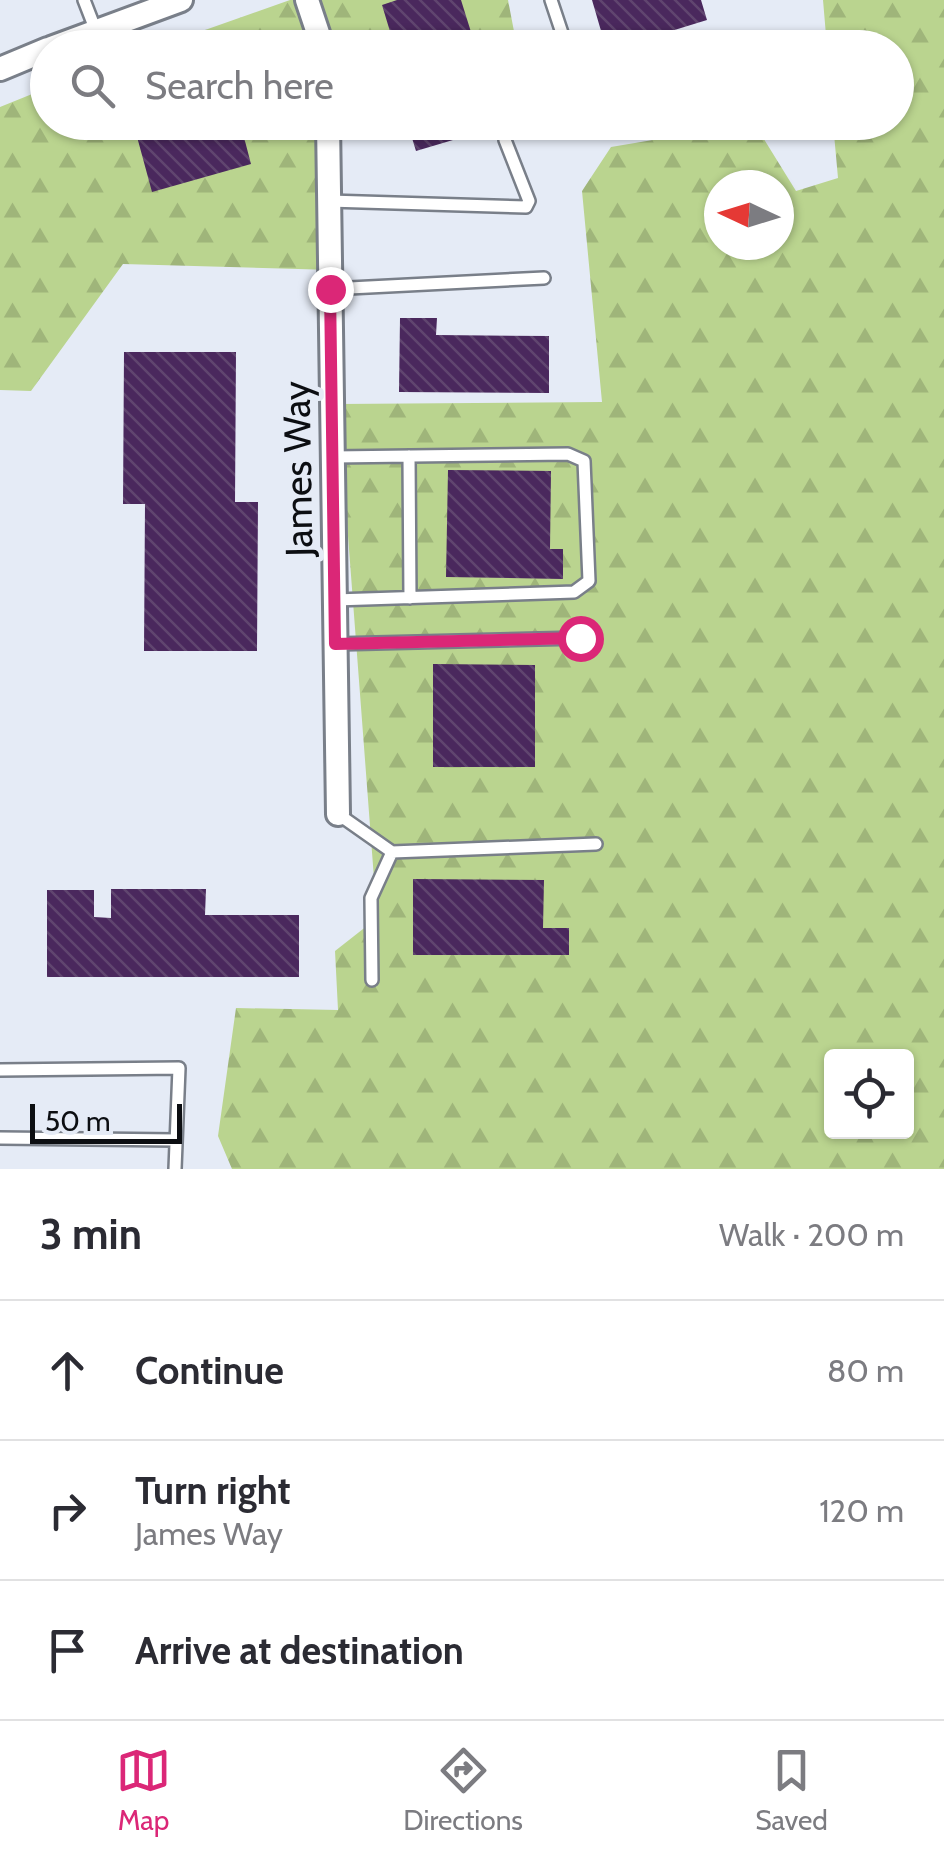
<!DOCTYPE html>
<meta charset="utf-8">
<style>
:root{--surface:#fff;--page:#f2f2f3;--text:#2b2b33;--muted:#7c7c81;--line:#e1e1e2;--accent:#db2777}
body{margin:0;font-family:Cabin,sans-serif;background:var(--page);color:var(--text)}
.controls{position:absolute;right:30px;bottom:30px;display:grid;overflow:hidden;border-radius:10px;box-shadow:0 2px 8px #0004}
.controls button{width:90px;height:90px;display:grid;place-items:center;padding:0;border:0;border-bottom:2px solid var(--line);background:var(--surface);color:var(--text);font:50px sans-serif}
.compass{position:absolute;left:704px;top:170px;width:90px;height:90px;border-radius:50%;background:var(--surface);box-shadow:0 2px 8px #0004;rotate:274deg}
.scale{position:absolute;left:30px;bottom:25px;width:152px;box-sizing:border-box;padding-left:10px;border:5px solid #0c0e12;border-top:0;font-size:28px;line-height:35px;white-space:nowrap;color:#0c0e12;-webkit-text-stroke:8px #e5ebf6;paint-order:stroke}
.stop{position:absolute;width:30px;height:30px;margin:-22px;border:8px solid #db2777;border-radius:50%;background:#fff}
.stop.end{background:#db2777;border-color:#fff;box-shadow:0 2px 10px #0008}
.list{margin:0;padding:0;list-style:none}
h2{display:flex;justify-content:space-between;align-items:center;height:130px;margin:0;padding:0 40px;font-size:42px}
h2 small{font-size:32px;font-weight:400;color:var(--muted)}
.list li{display:grid;grid-template-columns:65px 1fr auto;gap:30px;align-items:center;box-sizing:border-box;height:140px;padding:0 40px;border-top:2px solid var(--line)}
.list b{display:block;font-size:38px;white-space:nowrap}
.list p{margin:0;font-size:32px;white-space:nowrap;color:var(--muted)}
.list em{font-size:32px;font-style:normal;color:var(--muted)}
.icon{flex:none;width:55px;height:55px;fill:none;stroke:currentColor;stroke-width:2;stroke-linecap:round;stroke-linejoin:round}
.map{position:relative;flex:none;width:944px;height:1169px;overflow:hidden}
.search{position:absolute;background:var(--surface);box-shadow:0 2px 8px #0004;left:30px;right:30px;top:30px;height:110px;display:flex;align-items:center;gap:25px;box-sizing:border-box;padding:0 35px;border-radius:55px;color:var(--muted);font-size:38px}
.sheet{height:550px;background:var(--surface)}
nav{display:flex;justify-content:space-around;align-items:center;box-sizing:border-box;height:140px;border-top:2px solid var(--line);background:var(--surface);font-size:28px;color:var(--muted)}
nav a{display:grid;justify-items:center;gap:5px}
nav .on{color:var(--accent)}
.map>svg:first-child{display:block}
.forest{fill:url(#forest-firs);fill-rule:evenodd}
.building{fill:url(#building-back-hatch)}
.lines{fill:none;stroke-linecap:round;stroke-linejoin:round}
.service-casing{stroke:#797f89;stroke-width:16}
.minor-casing{stroke:#797f89;stroke-width:28}
.service{stroke:#fff;stroke-width:11}
.minor{stroke:#fff;stroke-width:22}
.route{stroke:#db2777;stroke-width:12}
.labels{text-anchor:middle;stroke-width:10;stroke-linejoin:round;paint-order:stroke}
.street-label{font-size:38px;fill:#0c0e12;stroke:#e5ebf6}
</style>
<div class="map">
<svg width="944" height="1169" viewBox="0 0 944 1169">
<defs>
<pattern id="forest-firs" width="22" height="20" patternUnits="userSpaceOnUse" patternTransform="scale(2.5)"><rect width="22" height="20" fill="#bad48f"/><path d="M5 1l3.5 6h-7zM16 11l3.5 6h-7z" fill="#9fb57a"/></pattern>
<pattern id="building-back-hatch" width="6" height="6" patternUnits="userSpaceOnUse" patternTransform="scale(2.5)"><rect width="6" height="6" fill="#4a285d"/><path d="M-1 5l2 2M0 0l6 6M5-1l2 2" fill="none" stroke="#60456f"/></pattern>
</defs>
<rect width="100%" height="100%" fill="#e5ebf6"/>
<path class="forest" d="M290,0H508L517,47L154,48Z
M823,0H944V1169H232L218,1136L236,1008L338,1010L335,951L377,918L338,404L602,402L582,191L611,147L754,123L796,191L838,178L833,123L896,122V48L827,47ZM719,185H779V245H719ZM832,1056H906V1132H832Z
M47,88L48,122L531,123L533,133L330,127L333,270L123,264L31,391L0,390V107Z"/>
<path class="building" d="M397,0H461L476,48H395L382,5Z
M592,0H701L707,20L616,48H606Z
M133,122H240L251,164L152,192Z
M407,122H499L500,126L416,151Z
M400,318H437L436,335L549,336V393L399,392Z
M124,352H236L235,502H258L257,651H144L145,504H123Z
M448,470L551,471L550,549H563V579L446,577Z
M433,664L535,665V767H433Z
M413,879L544,880L543,928H569V955H413Z
M111,889H206L205,915H299V977H47V890H94V917L111,918Z"/>
<g class="lines">
<g class="service-casing">
<path id="service" d="M84,0L96,31
M551,0L567,48
M329,201L526,207L529,201L505,140
M330,289L544,278
M409,456L410,598
M333,457L568,454L584,461L589,581L574,592L335,600
M335,644L580,638
M338,814L392,852L596,844
M372,980L371,898L392,852
M0,1070L179,1068L175,1169
M0,1138L176,1140"/>
</g>
<g class="minor-casing">
<path id="minor" d="M307,0L323,48
M51,48L181,0
M0,69L48,49
M328,122L338,814"/>
</g>
<use href="#service" class="service"/>
<use href="#minor" class="minor"/>
</g>
<g class="lines">
<path class="route" d="M330,289L335,644L580,638"/>
</g>
<g class="labels">
<g class="street-label">
<text transform="translate(298 469) rotate(-91)" y="13">James Way</text>
</g>
</g>
</svg>
<div class="controls">
<button><svg class="icon" aria-label="locate" viewBox="0 0 24 24"><circle cx="12" cy="12" r="6"/><path d="M12 2v4M12 18v4M2 12h4M18 12h4"/></svg></button>
</div>
<svg class="compass" viewBox="-18 -18 36 36"><path d="M0-13l5 13h-10z" fill="#e53935"/><path d="M0 13l5-13h-10z" fill="#7c7c81"/></svg>
<div class="scale">50 m</div>
<div class="stop" style="left:580px;top:638px"></div>
<div class="stop end" style="left:330px;top:289px"></div>
<div class="search"><svg class="icon" aria-label="search" viewBox="0 0 24 24"><circle cx="10" cy="10" r="6"/><path d="M15 15l6 6"/></svg>Search here</div>
</div>
<section class="sheet">
<h2>3 min<small>Walk · 200 m</small></h2>
<ul class="list">
<li><svg class="icon" aria-label="ahead" viewBox="0 0 24 24"><path d="M12 20V5M6 11l6-6 6 6"/></svg><div><b>Continue</b></div><em>80 m</em></li>
<li><svg class="icon" aria-label="right" viewBox="0 0 24 24"><path d="M7 20v-9h11M14 6l5 5-5 5"/></svg><div><b>Turn right</b><p>James Way</p></div><em>120 m</em></li>
<li><svg class="icon" aria-label="arrive" viewBox="0 0 24 24"><path d="M6 21V4h12l-3 4 3 4H6"/></svg><div><b>Arrive at destination</b></div></li>
</ul>
</section>
<nav>
<a class="on"><svg class="icon" aria-label="map" viewBox="0 0 24 24"><path d="M3 6l6-2 6 2 6-2v14l-6 2-6-2-6 2zM9 4v14M15 6v14"/></svg>Map</a>
<a><svg class="icon" aria-label="directions" viewBox="0 0 24 24"><path d="M12 3l9 9-9 9-9-9zM9 14v-3h6M13 9l2 2-2 2"/></svg>Directions</a>
<a><svg class="icon" aria-label="saved" viewBox="0 0 24 24"><path d="M7 4h10v16l-5-4-5 4z"/></svg>Saved</a>
</nav>
